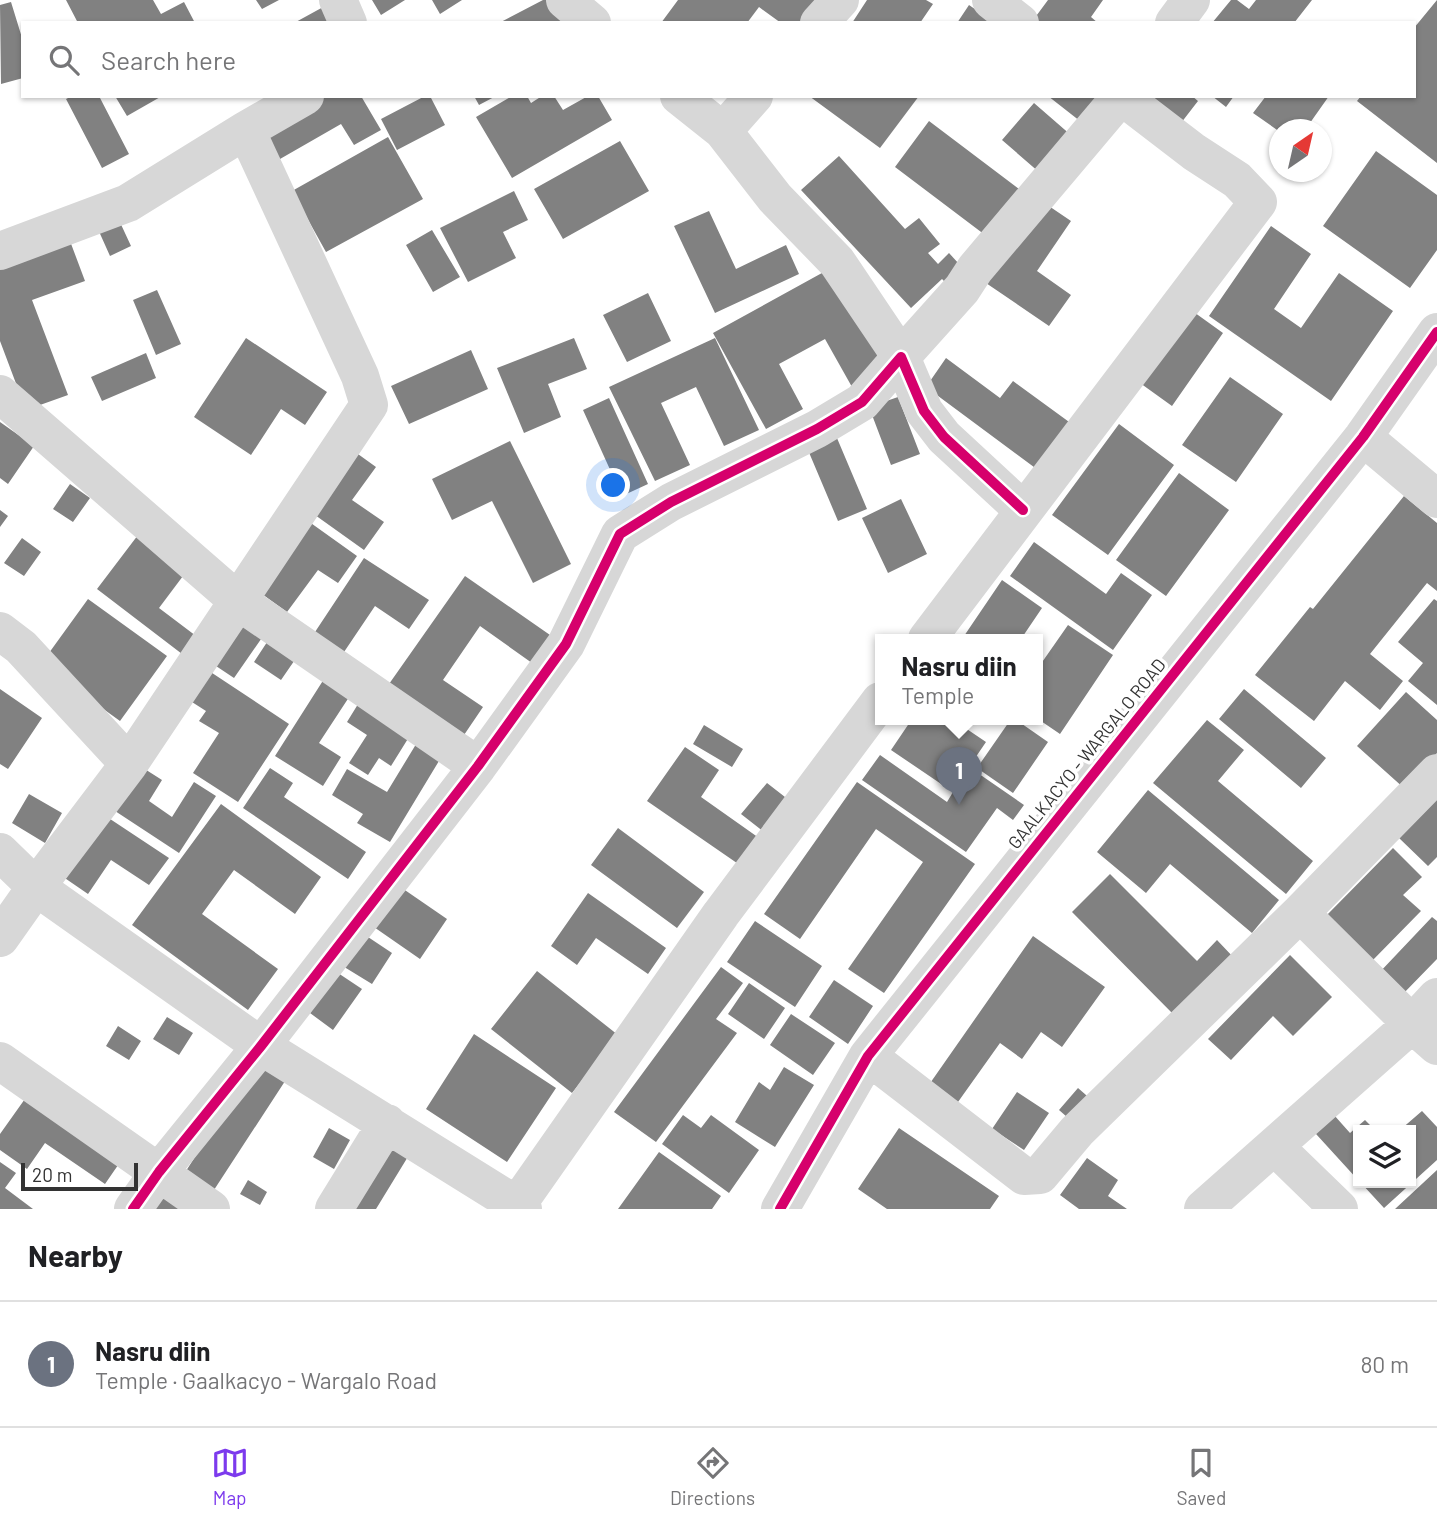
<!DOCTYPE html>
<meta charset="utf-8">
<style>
:root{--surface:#fff;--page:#f6f6f6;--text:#202124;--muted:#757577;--line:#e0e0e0;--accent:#7c3aed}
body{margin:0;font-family:Barlow,sans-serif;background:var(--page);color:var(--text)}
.controls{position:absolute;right:21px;bottom:21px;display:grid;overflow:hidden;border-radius:0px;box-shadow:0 2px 5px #0004}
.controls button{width:63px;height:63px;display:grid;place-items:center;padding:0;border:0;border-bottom:2px solid var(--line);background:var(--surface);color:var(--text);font:35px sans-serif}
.compass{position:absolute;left:1269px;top:119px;width:63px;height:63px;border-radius:50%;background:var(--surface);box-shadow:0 2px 5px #0004;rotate:34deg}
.scale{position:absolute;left:21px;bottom:18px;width:117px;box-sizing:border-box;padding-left:7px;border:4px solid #333;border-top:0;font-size:19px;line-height:24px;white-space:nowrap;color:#333;-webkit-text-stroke:5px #fff;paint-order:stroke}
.you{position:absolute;left:614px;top:486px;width:24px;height:24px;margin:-18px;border:5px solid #fff;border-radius:50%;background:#1a73e8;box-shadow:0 0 0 10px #1a73e833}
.badge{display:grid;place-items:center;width:46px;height:46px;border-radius:50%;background:var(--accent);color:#fff;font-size:23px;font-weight:700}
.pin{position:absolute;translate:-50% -58px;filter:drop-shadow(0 2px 4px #0008)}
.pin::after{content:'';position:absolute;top:37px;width:24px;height:21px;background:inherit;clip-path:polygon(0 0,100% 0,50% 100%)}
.popup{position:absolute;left:875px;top:634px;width:168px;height:91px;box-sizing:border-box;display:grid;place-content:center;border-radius:0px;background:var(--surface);filter:drop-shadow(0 2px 5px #0005);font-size:23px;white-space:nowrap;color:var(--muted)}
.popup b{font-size:26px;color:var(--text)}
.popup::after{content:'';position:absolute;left:50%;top:100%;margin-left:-14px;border:14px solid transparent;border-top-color:var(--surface)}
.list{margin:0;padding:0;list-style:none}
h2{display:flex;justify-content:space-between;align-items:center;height:91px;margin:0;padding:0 28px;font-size:30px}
h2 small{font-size:23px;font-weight:400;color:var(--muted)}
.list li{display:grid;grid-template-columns:46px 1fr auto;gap:21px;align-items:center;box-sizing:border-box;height:126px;padding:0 28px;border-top:2px solid var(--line)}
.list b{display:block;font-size:26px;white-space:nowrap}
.list p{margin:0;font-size:23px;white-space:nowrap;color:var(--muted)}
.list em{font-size:23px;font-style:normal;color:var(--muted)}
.icon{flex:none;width:38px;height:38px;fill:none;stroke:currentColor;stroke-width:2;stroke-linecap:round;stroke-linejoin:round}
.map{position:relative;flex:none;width:1437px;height:1209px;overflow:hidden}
.search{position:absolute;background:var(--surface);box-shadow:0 2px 5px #0004;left:21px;right:21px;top:21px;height:77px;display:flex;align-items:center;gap:18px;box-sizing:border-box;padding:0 24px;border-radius:0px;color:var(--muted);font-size:26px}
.sheet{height:217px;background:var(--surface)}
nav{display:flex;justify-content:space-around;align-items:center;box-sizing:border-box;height:98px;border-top:2px solid var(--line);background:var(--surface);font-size:19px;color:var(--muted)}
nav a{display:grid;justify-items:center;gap:4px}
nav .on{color:var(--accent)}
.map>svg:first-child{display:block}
.building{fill:#818181}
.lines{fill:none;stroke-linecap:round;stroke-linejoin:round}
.minor{stroke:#d7d7d7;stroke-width:38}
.cycleway-casing{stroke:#fff;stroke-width:15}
.cycleway{stroke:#d6006c;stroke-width:10}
.labels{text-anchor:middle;stroke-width:7;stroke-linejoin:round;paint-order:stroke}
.street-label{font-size:18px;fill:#333;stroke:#fff}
</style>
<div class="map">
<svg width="1437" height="1209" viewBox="0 0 1437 1209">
<rect width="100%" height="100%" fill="#fff"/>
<path class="building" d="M66,0H153L161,14L184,2L195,23H78Z
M256,0H279L262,9Z
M372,0H405L381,15Z
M432,0H462L440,14Z
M543,0H552L564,23H499Z
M678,0H822L809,23H781L759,7L747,23H661Z
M867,0H926L933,4L920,23H852Z
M1048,0H1103L1091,17L1098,23H1031Z
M1231,0H1237L1249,9L1256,0H1312L1294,23H1212Z
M1437,0V163L1357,101L1361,96H1414V28Z
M11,2L23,41V78L1,84L0,5Z
M969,5L995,23H957Z
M325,6L334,23H294Z
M72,96H99L129,154L102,168L66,99Z
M115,96H162L127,116Z
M320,96H361L381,130L354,145L341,124L280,159L262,130Z
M425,96H430L445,125L397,150L381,119Z
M474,96H496L479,105Z
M512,96H527L531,103L542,96H554L563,110L588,96H598L612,120L512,178L476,117Z
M809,96H919L880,148Z
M1048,96H1107L1085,125Z
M1146,96H1192L1198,101L1181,123Z
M1212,96H1234L1226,107Z
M1266,96H1329L1305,130H1280V132L1253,113Z
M1034,103L1080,143L1047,179L1002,140Z
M929,121L1027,195L993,241L895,167Z
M388,137L423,199L326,252L292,191Z
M620,141L649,191L563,239L534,189Z
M1376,151L1437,195V250L1410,288L1323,226Z
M839,156L905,229L919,218L940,244L928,253L938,264L949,253L970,276L954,291L942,279L911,308L801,190Z
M514,191L528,220L503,232L516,258L468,282L440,228Z
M1040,200L1071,221L1037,271L1071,295L1049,326L983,281Z
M709,211L736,269L786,245L799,274L715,313L674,226Z
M118,218L131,246L110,256L97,227Z
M1271,226L1311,254L1274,309L1301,328L1339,273L1393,311L1331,401L1209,316Z
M432,230L460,277L433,292L406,245Z
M70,241L85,281L32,300L68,395L26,410L0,341V267Z
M831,268L885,369L852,387L825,339L779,364L803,409L766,429L713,333Z
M157,290L181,344L156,355L133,300Z
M648,293L671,341L627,362L603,315Z
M1191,310L1223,333L1172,406L1140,383Z
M246,338L327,392L305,425L281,409L251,455L194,417Z
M574,338L587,369L548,384L561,417L524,433L497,368Z
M715,338L759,430L724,446L696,387L661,403L690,465L655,481L609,387Z
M471,350L488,389L409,424L391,386Z
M146,353L156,378L102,401L91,377Z
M946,358L1000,398L1013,381L1076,427L1042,473L926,387Z
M1230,377L1283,414L1236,482L1182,445Z
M898,397L920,454L891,465L869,407Z
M609,398L648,484L622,496L583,410Z
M0,422L34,446L8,484L0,478Z
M1119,424L1174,465L1108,555L1052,515Z
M834,431L867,509L838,521L805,443Z
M510,441L571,564L533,583L492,501L452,520L432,479Z
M351,449L376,467L352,500L384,522L364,550L308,510Z
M1179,473L1229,510L1166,596L1116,560Z
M70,484L90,498L73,522L53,509Z
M1404,496L1437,523V591L1427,583L1370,654L1403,681L1380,710L1345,681L1314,721L1255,675L1310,607L1313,609Z
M901,499L927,554L888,573L862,518Z
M0,510L8,516L0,527Z
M301,516L357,556L338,583L318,570L287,612L251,586Z
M138,535L186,572L159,608L200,639L186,657L97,589Z
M22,538L41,552L24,576L4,563Z
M1034,542L1106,594L1121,573L1152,595L1113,650L1010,576Z
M364,558L429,600L409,629L375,606L344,652L315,632Z
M465,576L550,635L532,663L480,626L443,680L483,707L464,735L389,684Z
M1002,580L1042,608L1021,639H962Z
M88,599L167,656L120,721L41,664Z
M1434,599L1437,601V705L1408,681L1423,663L1398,642Z
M240,610L268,629L234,678L207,660Z
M1068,625L1113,655L1060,734L1038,719V668Z
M273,633L301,651L281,680L254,662Z
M200,665L289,724L238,802L193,773L219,733L199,721L206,711L181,695Z
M331,668L357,685L319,743L341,757L323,786L275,756Z
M0,689L42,718L8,769L0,764Z
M1244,689L1326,758L1301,788L1219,719Z
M1406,692L1437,720V753L1405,789L1357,746Z
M363,696L414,729L391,766L379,758L368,775L349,763L367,735L347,722Z
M912,719H952L986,742L969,767L1024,805L1013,820L997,808L966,852L862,780L880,755L947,802L953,792L891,750Z
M1011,719H1015L1048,742L1013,793L977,768Z
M1207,720L1244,750L1218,781L1313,861L1286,894L1153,783Z
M704,725L743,749L732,767L693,744Z
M421,736L445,751L390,842L357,823L363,814L332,795L347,769L387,792Z
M685,747L719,770L701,797L766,843L747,870L647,801Z
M140,766L162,780L149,801L172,817L194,782L216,796L179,853L112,809Z
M270,768L293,783L284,797L366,852L348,879L243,808Z
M857,782L975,864L884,993L848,969L923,862L876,829L800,939L764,914Z
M767,783L794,804L769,836L741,814Z
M1148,790L1279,900L1252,933L1170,864L1146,893L1097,852Z
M29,794L62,813L45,843L12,823Z
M1437,799V857L1428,866L1399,838Z
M221,804L321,877L295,914L234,870L202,914L278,969L248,1010L132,925Z
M98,811L169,858L149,885L111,860L88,894L56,872Z
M618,828L704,892L677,928L591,865Z
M1393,848L1422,877L1403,895L1421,911L1370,963L1324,918Z
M1110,874L1197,961L1217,940L1235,959L1176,1017L1072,912Z
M399,886L447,919L420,959L371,925Z
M588,893L666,948L648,974L596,938L577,965L551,946Z
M1432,917L1437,921V959L1401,996L1378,974Z
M755,921L822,966L795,1007L727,962Z
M362,933L392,953L372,984L341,965Z
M1033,936L1105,987L1062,1047L1041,1032L1022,1059L1000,1043L953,1109L926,1089Z
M1290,955L1332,997L1293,1036L1273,1016L1231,1060L1208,1039Z
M721,967L743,983L716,1019L737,1033L656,1142L614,1112Z
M537,971L618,1035L572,1093L491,1029Z
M338,973L362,989L333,1030L310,1013Z
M834,980L873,1006L848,1044L809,1017Z
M749,983L785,1008L764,1039L728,1014Z
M791,1014L835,1043L813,1075L770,1045Z
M167,1017L193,1033L179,1055L153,1039Z
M118,1026L141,1041L129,1060L106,1046Z
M474,1034L556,1088L507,1162L426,1109Z
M260,1056L289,1075L212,1193L184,1174Z
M784,1067L814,1085L775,1147L735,1122L759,1082L770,1090Z
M1078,1088L1094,1102L1075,1124L1059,1110Z
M32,1089L125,1155L105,1184L45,1143L27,1169L0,1150V1134Z
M1017,1092L1049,1113L1024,1150L992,1129Z
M1326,1106L1350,1133L1365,1120L1375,1130H1358V1180L1306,1123Z
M1422,1111L1437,1127V1160L1384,1208L1361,1183H1411V1130H1400Z
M683,1115L701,1128L711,1115L759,1150L729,1193L662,1144Z
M329,1128L350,1140L334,1169L313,1157Z
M899,1128L999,1196L990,1209H887L858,1189Z
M387,1142L409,1155L376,1209H346Z
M659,1152L721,1196L712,1209H618Z
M1087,1158L1118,1180L1108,1196L1127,1209H1079L1060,1195Z
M0,1162L16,1173L5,1188L33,1209H0Z
M1437,1170V1209H1395Z
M248,1180L267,1192L260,1205L240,1194Z
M165,1186L198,1209H149Z"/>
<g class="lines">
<path class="minor" d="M338,0L348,23
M565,0L592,23
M991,0L1020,23
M819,23L840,0
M1174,23L1191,0
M679,96L723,131L775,198L837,262L901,357L962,289L975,269L1121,96
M723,131L754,96
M0,251L128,203L246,130
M0,394L238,601L478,766
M1363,437L1437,499
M0,631L21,647L129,764
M927,639L1258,202L1237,180L1194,152L1121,96
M0,852L36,887L261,1046L523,1209
M1300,913L1412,1024L1437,1046
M0,938L36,887L129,764L369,405L360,376L246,130L305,96
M868,1056L1024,1176L1040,1175L1077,1131L1300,913L1437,773
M0,1061L211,1209
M1275,1147L1339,1209
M517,1205L721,914L880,701
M133,1209L159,1172L261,1046L478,766L566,644L620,534L671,502L817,429L862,402L901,357L924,411L944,437L1023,510
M334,1209L387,1123
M780,1209L868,1056L1363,437L1437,332
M1203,1209L1412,1024L1437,997"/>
<g class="cycleway-casing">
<path id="cycleway" d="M133,1209L159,1172L261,1046L478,766L566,644L620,534L671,502L817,429L862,402L901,357L924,411L944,437L1023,510
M780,1209L868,1056L1363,437L1437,332"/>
</g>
<use href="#cycleway" class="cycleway"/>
</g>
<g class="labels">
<g class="street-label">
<text transform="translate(1087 754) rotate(-51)" y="6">GAALKACYO - WARGALO ROAD</text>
</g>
</g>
</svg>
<div class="controls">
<button><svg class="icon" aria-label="layers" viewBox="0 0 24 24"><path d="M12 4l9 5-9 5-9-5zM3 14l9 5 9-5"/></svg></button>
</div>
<svg class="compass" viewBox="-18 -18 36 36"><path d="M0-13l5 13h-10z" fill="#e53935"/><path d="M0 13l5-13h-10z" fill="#757577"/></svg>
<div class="scale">20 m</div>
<div class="you"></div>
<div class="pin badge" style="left:959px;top:805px;background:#6b7280">1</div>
<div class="popup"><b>Nasru diin</b>Temple</div>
<div class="search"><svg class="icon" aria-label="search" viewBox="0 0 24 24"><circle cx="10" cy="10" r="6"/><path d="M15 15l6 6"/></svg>Search here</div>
</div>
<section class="sheet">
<h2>Nearby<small></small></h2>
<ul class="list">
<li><span class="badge" style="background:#6b7280">1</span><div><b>Nasru diin</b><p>Temple · Gaalkacyo - Wargalo Road</p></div><em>80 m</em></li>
</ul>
</section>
<nav>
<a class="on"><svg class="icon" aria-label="map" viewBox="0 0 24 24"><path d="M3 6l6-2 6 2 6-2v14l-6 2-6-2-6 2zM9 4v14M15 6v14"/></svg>Map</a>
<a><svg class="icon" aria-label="directions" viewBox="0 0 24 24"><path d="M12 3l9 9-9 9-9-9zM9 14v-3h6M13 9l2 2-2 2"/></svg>Directions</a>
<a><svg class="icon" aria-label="saved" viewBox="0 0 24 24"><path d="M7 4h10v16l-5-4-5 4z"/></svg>Saved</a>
</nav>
